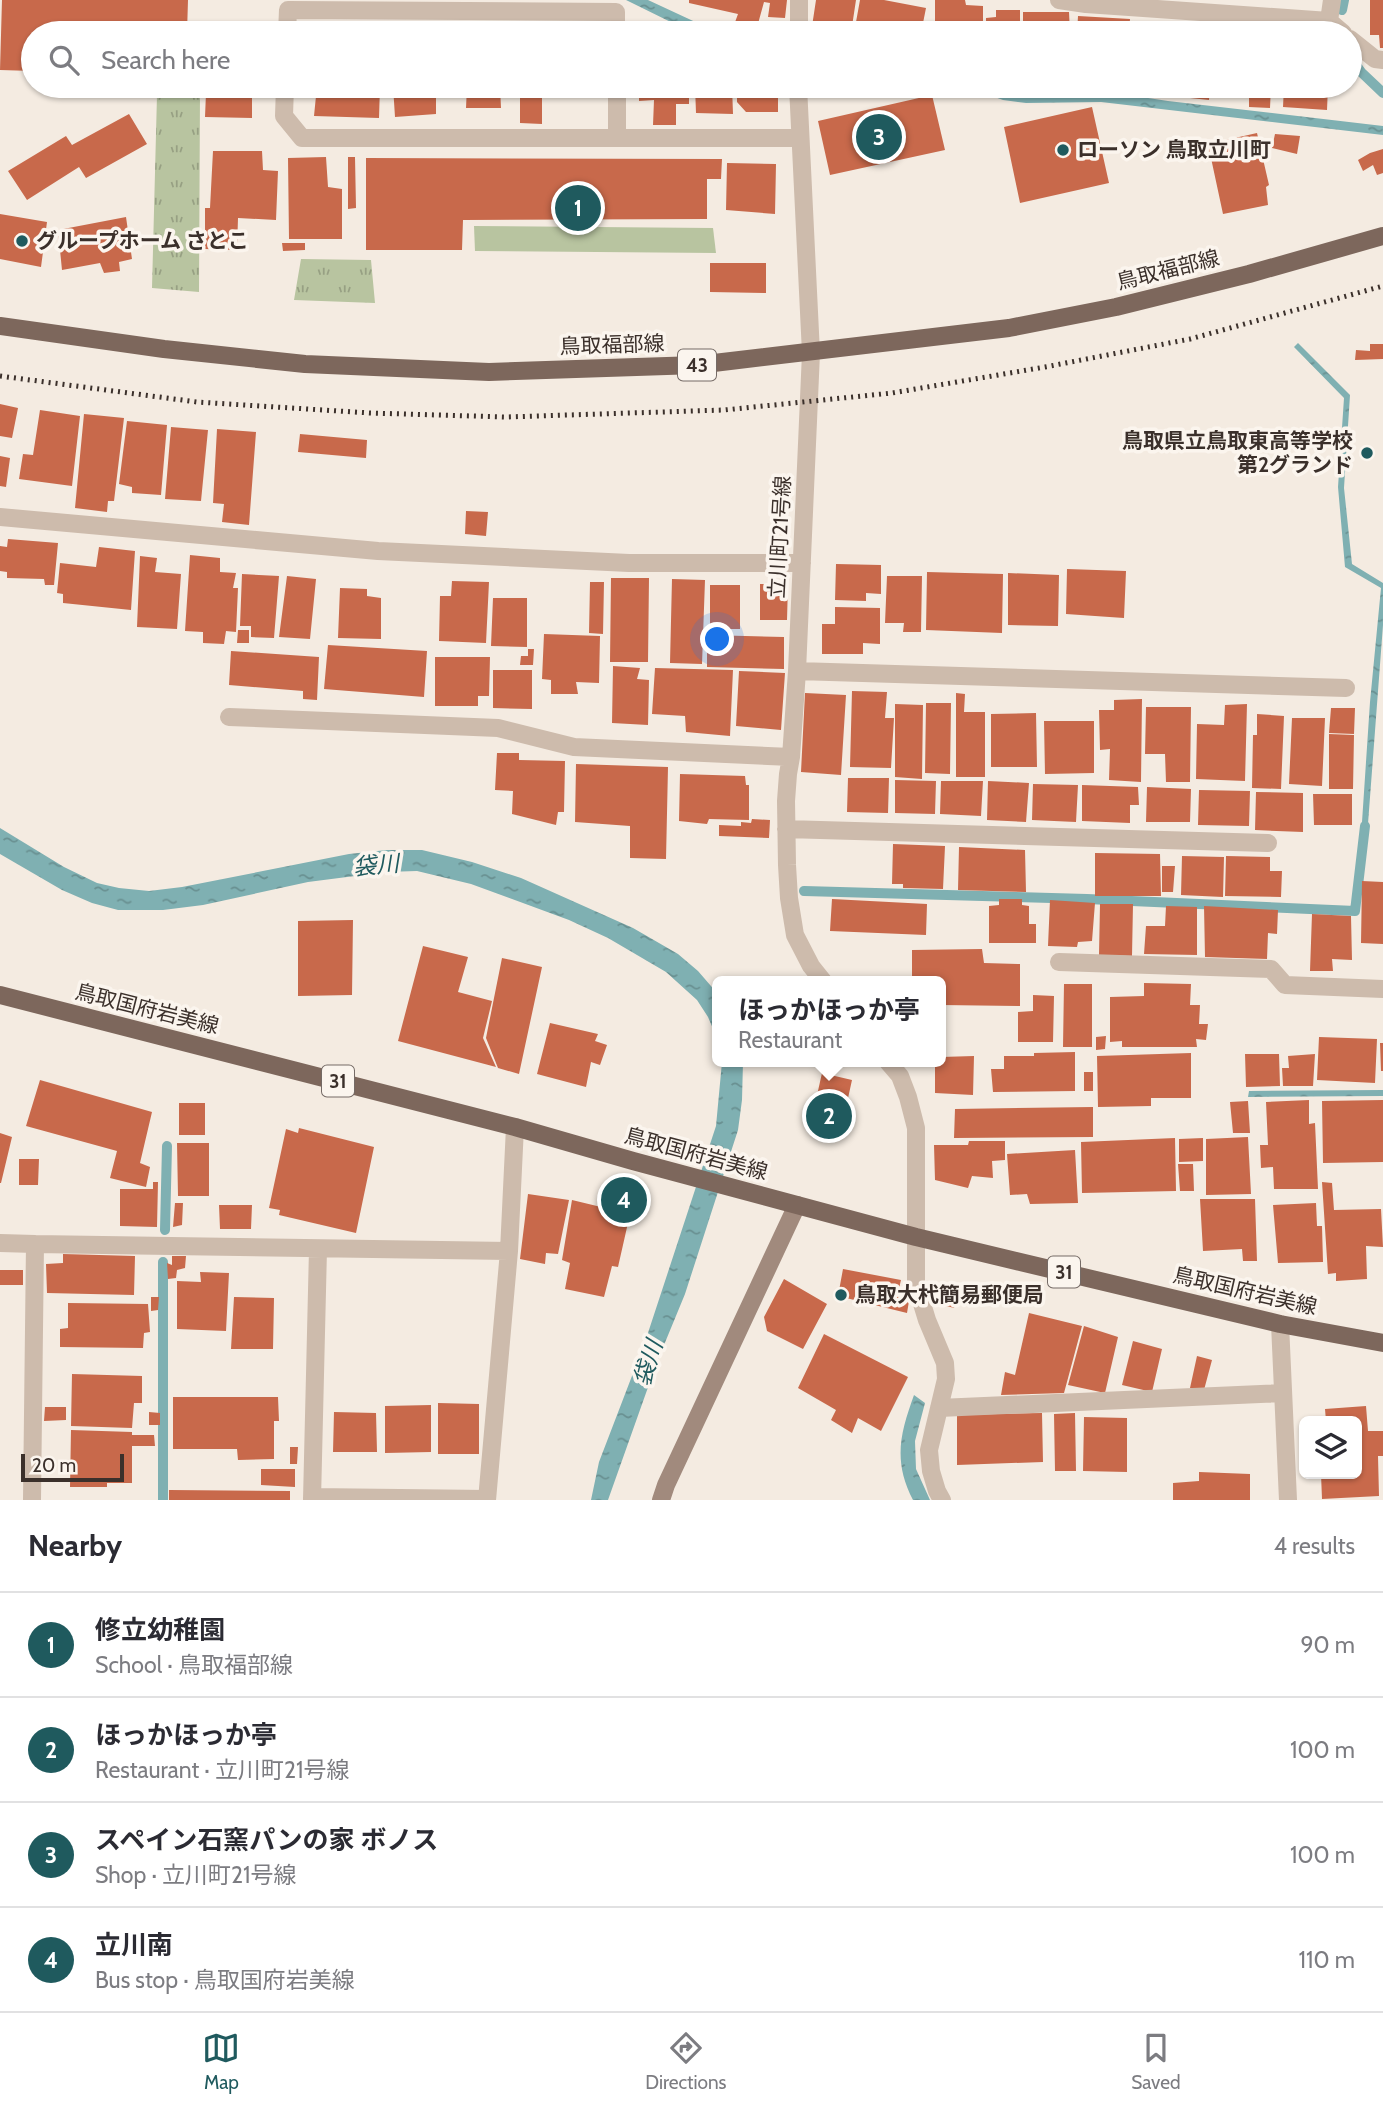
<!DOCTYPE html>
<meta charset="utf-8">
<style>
:root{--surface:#fff;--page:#f2f2f3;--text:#2b2b33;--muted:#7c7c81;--line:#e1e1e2;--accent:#1f5a5e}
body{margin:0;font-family:Cabin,"Noto Sans JP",sans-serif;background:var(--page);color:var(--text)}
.controls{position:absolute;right:21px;bottom:21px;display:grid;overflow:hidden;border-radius:10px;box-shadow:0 2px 5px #0004}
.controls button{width:63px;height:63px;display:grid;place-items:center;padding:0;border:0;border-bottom:2px solid var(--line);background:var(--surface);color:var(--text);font:35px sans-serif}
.scale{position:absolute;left:21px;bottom:18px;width:103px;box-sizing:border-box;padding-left:7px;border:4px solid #3b302b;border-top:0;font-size:19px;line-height:24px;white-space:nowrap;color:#3b302b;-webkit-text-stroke:5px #fbf5ee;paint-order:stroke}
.you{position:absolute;left:718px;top:640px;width:24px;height:24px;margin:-18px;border:5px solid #fff;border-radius:50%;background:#1a73e8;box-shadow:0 0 0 10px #1a73e833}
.badge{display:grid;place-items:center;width:46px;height:46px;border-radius:50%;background:var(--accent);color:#fff;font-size:23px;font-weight:700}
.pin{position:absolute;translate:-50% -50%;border:4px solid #fff;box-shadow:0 2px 7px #0006}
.popup{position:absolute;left:712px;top:976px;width:234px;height:91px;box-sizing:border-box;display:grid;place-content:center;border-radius:10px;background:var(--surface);filter:drop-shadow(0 2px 5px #0005);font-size:23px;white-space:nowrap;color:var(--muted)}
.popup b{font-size:26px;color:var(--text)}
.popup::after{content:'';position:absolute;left:50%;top:100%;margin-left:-14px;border:14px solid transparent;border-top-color:var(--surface)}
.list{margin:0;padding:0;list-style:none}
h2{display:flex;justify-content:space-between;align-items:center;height:91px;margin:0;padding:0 28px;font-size:30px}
h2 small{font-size:23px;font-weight:400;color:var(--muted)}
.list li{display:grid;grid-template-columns:46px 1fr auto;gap:21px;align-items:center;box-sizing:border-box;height:105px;padding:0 28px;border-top:2px solid var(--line)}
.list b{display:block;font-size:26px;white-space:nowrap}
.list p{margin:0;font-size:23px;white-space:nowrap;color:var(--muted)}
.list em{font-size:23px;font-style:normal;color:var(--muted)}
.icon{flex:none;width:38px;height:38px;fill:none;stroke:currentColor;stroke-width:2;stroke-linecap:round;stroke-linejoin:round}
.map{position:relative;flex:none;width:1383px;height:1500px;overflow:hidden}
.search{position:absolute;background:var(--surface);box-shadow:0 2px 5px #0004;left:21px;right:21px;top:21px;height:77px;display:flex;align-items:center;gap:18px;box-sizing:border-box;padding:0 24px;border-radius:38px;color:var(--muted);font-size:26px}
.sheet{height:511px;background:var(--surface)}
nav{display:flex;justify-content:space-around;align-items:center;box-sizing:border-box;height:98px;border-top:2px solid var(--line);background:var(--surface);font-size:19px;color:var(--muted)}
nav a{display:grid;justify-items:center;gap:4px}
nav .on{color:var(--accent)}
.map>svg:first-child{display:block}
.grass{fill:url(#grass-tufts)}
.pitch{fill:#b8c4a0}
.water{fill:url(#water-ripples)}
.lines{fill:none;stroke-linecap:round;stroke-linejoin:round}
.stream{stroke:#7fb0b2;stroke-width:10}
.building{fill:#c8694b}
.street{stroke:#cdbbac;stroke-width:18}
.secondary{stroke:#a18a7d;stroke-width:18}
.primary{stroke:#7d675c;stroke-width:18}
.rail{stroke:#3b302b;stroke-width:5;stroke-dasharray:2 5;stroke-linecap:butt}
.poi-dot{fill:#1f5a5e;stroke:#fbf5ee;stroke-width:2.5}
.labels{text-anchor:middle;stroke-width:7;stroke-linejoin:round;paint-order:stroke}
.shield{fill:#fbf5ee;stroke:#756b66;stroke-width:2}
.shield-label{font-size:19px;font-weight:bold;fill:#3b302b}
.poi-label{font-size:21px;font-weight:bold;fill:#3b302b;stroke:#fbf5ee;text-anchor:start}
.street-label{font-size:21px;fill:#3b302b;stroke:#fbf5ee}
.water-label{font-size:23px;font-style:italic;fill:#1f5a5e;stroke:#fbf5ee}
</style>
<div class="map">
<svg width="1383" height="1500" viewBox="0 0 1383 1500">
<defs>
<pattern id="grass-tufts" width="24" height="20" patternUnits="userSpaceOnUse" patternTransform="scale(1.75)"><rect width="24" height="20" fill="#b8c4a0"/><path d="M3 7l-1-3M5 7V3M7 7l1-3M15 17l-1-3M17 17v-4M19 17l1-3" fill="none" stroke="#97a083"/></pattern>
<pattern id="water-ripples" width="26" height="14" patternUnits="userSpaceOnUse" patternTransform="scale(1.75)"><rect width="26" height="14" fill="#7fb0b2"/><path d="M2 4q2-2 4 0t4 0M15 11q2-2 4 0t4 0" fill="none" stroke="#699091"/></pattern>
</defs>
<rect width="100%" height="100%" fill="#f4ebe1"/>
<path class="grass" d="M200,93L199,292L152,288L157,95Z
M301,259L371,260L375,303L294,300Z"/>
<path class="pitch" d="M474,226L713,228L716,253L475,251Z"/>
<path class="water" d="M626,0H648L719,33H693Z
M964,86H986L1032,93L1102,91L1168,101L1383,126V135L1101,102L1026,103L1003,100Z
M1298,343L1350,395L1344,488L1352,564L1383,583V625L1367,837L1364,841L1361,837L1370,702L1381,588L1345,567L1338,487L1344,398L1294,347Z
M0,828L64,867L97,883L119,888L149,891L182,887L349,854L387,850H422L472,862L521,878L633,928L678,954L698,971L717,993V1038L708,1017L697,1000L666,972L608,938L569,920L471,884L417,871L386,872L308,882L203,905L163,910H118L92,903L62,890L0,854Z
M722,1062H743L742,1100L738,1130L685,1294L657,1362L608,1500H591L599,1462L645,1342L716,1126Z
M1383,1090V1096L1248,1097L1249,1091Z
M914,1395L925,1403L915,1441L916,1469L930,1500H913C893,1461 900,1434 914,1395Z"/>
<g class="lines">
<path class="stream" d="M1342,10L1344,0
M1350,57L1361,72L1383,93
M804,891L1087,899L1355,911L1365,826
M165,1230L167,1146
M163,1262V1500"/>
</g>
<path class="building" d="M2,0H188L187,33H33V71L0,70Z
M689,0H787L785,18L768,17L770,3L764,2L756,31L734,25L738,14L689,3Z
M816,0H856L851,33H811Z
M860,0H884L926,8L921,33H854Z
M935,0H965L966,5L983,6V33H935Z
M1370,0H1383V48H1380L1379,35H1370Z
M996,10H1020V33H986V18L996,17Z
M1023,12H1069L1070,33H1023Z
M1078,16L1130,19L1129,33H1077Z
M1137,22L1193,28V33H1136Z
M321,26L363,28V33H321Z
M372,26L446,28V33H371Z
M512,28L511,33H468V29Z
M542,29V33H521V30Z
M1196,29L1235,30V33H1196Z
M317,86H380L379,118L314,116Z
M393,86H436V114L395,117Z
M467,86H500L501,108H466Z
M520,86H542V124L520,123Z
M639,86H689V104H676V125H653L654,100L639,101Z
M695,86H732L733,114L696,113Z
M737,86H778V112H746L737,102Z
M1191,86H1210L1209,100L1190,98Z
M1249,86H1271L1270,108L1249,107Z
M1284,86H1328L1327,110L1283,107Z
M206,93L252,95V118L205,117Z
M932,95L945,150L830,175L818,121Z
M1092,107L1109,183L1020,203L1004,127Z
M129,114L147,144L86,178L79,167L27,200L8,171L66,136L72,145Z
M1257,133L1269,185L1266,187L1268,205L1223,214L1208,144Z
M1275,134L1300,136L1297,154L1272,148Z
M1383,149V173L1377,175L1373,165L1363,171L1358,160L1370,153Z
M213,151H262L263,170L278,171L276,220L238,218L237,250L205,249V208H210Z
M326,157L328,187L342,189V239H289L288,158Z
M348,157H355L356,208L348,209Z
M366,158L722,159L721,179H707V219L463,220L462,250H366Z
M727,163L776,164L775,214L726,210Z
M0,214L47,222L41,267L0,259Z
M126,217L132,259L119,262L120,271L104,273L100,263L62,270L58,230Z
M282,243H305V250L283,251Z
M710,263H766V293L710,292Z
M1370,344H1383V359L1355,360L1356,350L1370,351Z
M0,404L18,408L12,438L0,436Z
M40,410L80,416L72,486L19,479L23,454L33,455Z
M84,414L124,418L114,501H108L107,512L75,508Z
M127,421L167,425L161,495L132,493V487L119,484Z
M171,427L208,430L201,501L165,499Z
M217,429L256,432L249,525L222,522L224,504L213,503Z
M300,434L367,440L366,458L298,452Z
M0,456L10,458L6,487L0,486Z
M466,511L488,512L486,536L465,534Z
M8,539L58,543L54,585H45L44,579L7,578V572L0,571V546L7,547Z
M99,547L135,551L131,610L63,603V594L57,593L60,563L96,567Z
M190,555L220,558V572L236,573L233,588H238L236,632L226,631L224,644L203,643V632L185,631Z
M140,556L157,558L155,572L181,574L177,629L137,627Z
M836,564L881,565V594L866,593V601L835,600Z
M1067,569L1126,571L1124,618L1066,614Z
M927,572L1003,574L1002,633L926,630Z
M1008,573L1059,575L1058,626L1008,625Z
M242,574L279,576L274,638L251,637V626H240Z
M287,576L316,579L310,639L279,637Z
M887,576H922L921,632H903L904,623H885Z
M611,578H649L648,662H610Z
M672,579L705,580L702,664L670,663Z
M452,581L489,582L486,643L439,641L440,596H451Z
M590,582H604L603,634L589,633Z
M760,584H788L787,620H760Z
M710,585H740V629H710Z
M340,588L367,589V596L381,598V639L338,638Z
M493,598H527V647L491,646Z
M835,607L880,608V644L863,643V654H822V624H835Z
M238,630H249V643H237Z
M544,634L600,636L599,683L576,682L578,694H551V680L542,679Z
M707,635L784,637V669L707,667Z
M328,645L427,651L424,697L324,689Z
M528,649H534L533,665H520L521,656H528Z
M231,651L319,657L317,700L303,699V691L229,685Z
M435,657H490L489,696H478V706H435Z
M613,666L640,668L637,679L649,680L648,725L612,723Z
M655,668L733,670L730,736L686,732L685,716L652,714Z
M493,670H532V709L493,708Z
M739,671L785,673L781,730L736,726Z
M852,691L887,692L885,718H894L891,768L850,767Z
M805,693L846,695L841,775L801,772Z
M956,693L965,694L964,712H985V777H956Z
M1142,699L1141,782L1109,780L1110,749L1100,750L1099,710H1114V700Z
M926,703H951L950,774L925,773Z
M895,704L923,705L922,779L895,777Z
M1247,704L1245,781L1196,779L1197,724L1224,725L1225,705Z
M1146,707H1191L1190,782H1166L1165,754H1145Z
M1331,708H1355L1354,734L1329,733Z
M1036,713L1037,767H991V714Z
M1257,714L1284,716L1281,789L1252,788L1253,735H1257Z
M1292,718H1325L1322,786L1289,784Z
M1044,721H1094V773L1045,774Z
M1329,734L1354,735L1353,789H1329Z
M497,753H519V760L565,761L564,812H558L556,825L512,814L513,791L495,790Z
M576,764L668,767L666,859L630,858V826L575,822Z
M680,774L745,776L746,785H749V820L709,819L707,824L679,821Z
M848,778H889L888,813L847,812Z
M895,780L936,781L935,814L895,813Z
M941,781H983L981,816L940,814Z
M988,781L1029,783L1026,822L987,820Z
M1033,784L1078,785L1076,822L1032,820Z
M1082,785L1138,787L1139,805H1130V823L1082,821Z
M1147,787L1191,789L1190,822H1146Z
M1199,790L1250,791L1249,826L1198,825Z
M1256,792L1303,793V832L1255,830Z
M1313,794H1352V825H1314Z
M752,819L770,820L769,838L719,836V825L741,826V822L751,823Z
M893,844L945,846L943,889L903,888V884H892Z
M959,847L1025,850L1026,892L958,890Z
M1095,853L1160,854L1161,896H1095Z
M1182,856L1224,857L1223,897L1181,895Z
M1226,856L1270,857V871H1282L1281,897L1225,896Z
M1162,866H1175L1173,892H1162Z
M1362,881L1383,882V944L1361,943Z
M832,899L927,904L926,935L830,931Z
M999,899H1022V905L1029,906V924H1036V943H989V906L999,905Z
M1050,900L1095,903L1092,941L1078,942L1077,947L1048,946Z
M1100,904H1133L1132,956L1099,955Z
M1166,906L1197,907V955L1144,954L1146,926H1165Z
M1204,906L1278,910L1277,934L1268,933L1267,959L1205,957Z
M1312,914L1351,916L1352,960L1332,959L1333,971H1310Z
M353,920L352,995L298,996V921Z
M423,946L468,957L458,992L492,1001L483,1038L496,1067L398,1041Z
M982,949L984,963L1020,964V1006L941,1005V981H912V950Z
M502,958L542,967L519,1074L498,1068L486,1038Z
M1144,983L1191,984L1190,1005H1200L1199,1024H1208L1206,1040L1196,1039L1197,1047H1122V1041L1110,1042V997L1144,996Z
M1064,984H1092V1047H1063Z
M1033,995L1054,996L1053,1042H1018V1012L1033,1011Z
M550,1023L598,1034L595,1041L607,1045L600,1065L591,1062L586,1087L537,1074Z
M1106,1036L1105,1049L1096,1050V1037Z
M1319,1037L1377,1039L1375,1083L1317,1080Z
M1380,1043H1383V1071H1381Z
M1075,1052V1091L993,1092L991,1069H1004V1056H1034V1053Z
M1191,1053V1098H1151V1106L1098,1107L1097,1056Z
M1245,1054H1279L1280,1086L1246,1087Z
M1315,1054L1313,1086H1283L1282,1068H1289L1288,1056Z
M974,1056L973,1095L935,1093V1062H941V1057Z
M1084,1072H1093V1091H1084Z
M822,1073L852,1080L839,1139L809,1131Z
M40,1080L152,1112L140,1163L150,1167L146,1187L110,1178L117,1151L26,1126Z
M1309,1100V1124L1315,1123L1318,1189H1274L1273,1167L1261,1168L1260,1145H1268L1266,1102Z
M1383,1100V1162L1323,1163L1322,1101Z
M1248,1101L1250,1133H1233L1230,1102Z
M179,1103H205V1135H179Z
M1093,1107V1137L954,1138L955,1109Z
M299,1128L374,1147L356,1233L279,1215L280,1210L269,1208L286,1129L298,1133Z
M0,1133L12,1137L1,1183H0Z
M1248,1137L1251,1194L1206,1195V1139Z
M1175,1138L1176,1191L1082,1193L1081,1142Z
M1203,1138V1161L1179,1162V1139Z
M969,1141H1005V1160L992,1161L993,1178L972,1176L968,1188L935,1180L934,1145H968Z
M177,1143H209V1196H178Z
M1075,1150L1078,1203L1030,1204L1027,1194L1010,1195L1007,1154Z
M19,1159H39L38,1185H19Z
M1178,1164H1193L1194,1191H1180Z
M153,1182H158L157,1227L120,1226V1189H153Z
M1322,1182L1332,1183L1334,1210L1381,1209L1383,1247L1366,1246L1367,1279L1336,1281V1273L1328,1274Z
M528,1194L569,1200L558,1254L546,1253L545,1264L520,1259Z
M1200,1199H1255L1257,1261H1243L1242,1249L1203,1251Z
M572,1200L630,1214L618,1267L612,1266L604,1297L565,1289L570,1263L562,1260Z
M175,1203H183L182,1225L173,1227Z
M1316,1203L1317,1226H1322L1323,1262L1278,1263L1273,1205Z
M219,1205H252L251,1229H220Z
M63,1254L135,1256L134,1295L47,1293L46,1264L63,1263Z
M172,1256H186L185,1268L177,1270L176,1278L168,1279L167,1263L172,1265Z
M843,1269L901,1280L897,1297L909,1301L907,1313L838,1296Z
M0,1270H23V1285H0Z
M200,1272L229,1273L226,1331L177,1329V1281L201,1282Z
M784,1279L827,1304L803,1349L767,1331L764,1317Z
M947,1293L958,1296L954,1308L943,1305Z
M151,1297H159L158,1310L151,1311Z
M234,1297L274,1298L273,1349H231Z
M68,1303L148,1304L150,1332L144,1333L143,1348L60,1347V1329L68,1328Z
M1029,1313L1082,1326L1064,1393L1001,1395L1005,1372L1015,1375Z
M1084,1326L1118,1337L1105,1393L1068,1385Z
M824,1334L908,1377L881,1431L858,1418L852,1433L831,1420L836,1410L798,1388Z
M1133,1341L1162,1349L1152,1392L1122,1385Z
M1197,1356L1212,1360L1204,1390L1190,1388Z
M72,1374L142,1376V1403H134L132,1428L71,1426Z
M173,1397H278L279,1421H274V1459L238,1460L237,1449H173Z
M438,1403L479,1404V1454H438Z
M431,1405V1452L385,1453V1406Z
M1366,1406L1368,1431H1383V1456H1378L1379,1496L1322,1499L1321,1474H1357V1421H1326L1325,1409Z
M45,1407H66V1420L44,1421Z
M149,1412L160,1413V1425H149Z
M334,1412L376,1413L377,1452H333Z
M1042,1413L1043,1462L957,1465V1415Z
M1075,1413L1076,1471H1055L1054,1414Z
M1084,1417L1127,1418V1472L1083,1471Z
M71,1430L132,1432V1435H154L155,1446H132V1483H107V1487H70Z
M290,1447H298L297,1464H290Z
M261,1469H295V1487L261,1485Z
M1199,1472L1250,1474V1500H1173V1483L1199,1481Z
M169,1490L290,1491V1500H169Z"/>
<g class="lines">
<path class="street" d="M1059,0L1086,4L1329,21L1343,33
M1329,21L1332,0
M287,33L288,10L616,12V33
M799,33V0
M1350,39L1375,59L1383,60
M285,86L284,116L302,138H800
M617,86V138
M798,86L811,353L797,671L791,757L788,774L786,801L787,865L789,898L795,935L811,966L823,981
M0,517L378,551L629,563H802
M797,671L1346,688
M229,717L498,728L574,747L791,757
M786,829L1268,843
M1059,962L1271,969L1285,985L1383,989
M888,1062L900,1076L908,1097L916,1128V1284L927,1320L945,1363L946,1379L929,1450L931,1471L937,1491L942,1500
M0,1243L35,1244
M1280,1324L1288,1500
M939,1408L1283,1393
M312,1497L487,1499
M32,1500L35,1244L509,1251
M312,1500L318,1249
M487,1500L509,1251L515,1127"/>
<path class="secondary" d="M661,1500L666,1485L797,1205"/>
<path class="primary" d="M0,326L164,349L305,364L489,372L697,365L1009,328L1116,307L1249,274L1383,236
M0,995L515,1127L633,1161L916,1237L1280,1324L1383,1343"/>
<path class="rail" d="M0,376L197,402L370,413L506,417L724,410L892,393L1045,367L1190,339L1383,286"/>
</g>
<g class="poi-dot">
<circle cx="1063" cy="150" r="7"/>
<circle cx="22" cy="241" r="7"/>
<circle cx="1367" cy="453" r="7"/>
<circle cx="841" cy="1295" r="7"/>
</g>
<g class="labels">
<g class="shield">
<rect x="678" y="349.5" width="38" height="31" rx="5"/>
<rect x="322" y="1065.5" width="32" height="31" rx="5"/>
<rect x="1048" y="1256.5" width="32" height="31" rx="5"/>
</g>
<g class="shield-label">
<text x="697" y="372">43</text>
<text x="338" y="1088">31</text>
<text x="1064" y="1279">31</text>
</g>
<g class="poi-label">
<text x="1077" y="157">ローソン 鳥取立川町</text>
<text x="36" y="248">グループホーム さとこ</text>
<text x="1353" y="448" text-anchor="end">鳥取県立鳥取東高等学校<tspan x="1353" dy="24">第2グランド</tspan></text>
<text x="855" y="1302">鳥取大杙簡易郵便局</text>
</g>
<g class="street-label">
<text transform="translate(1168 270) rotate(-14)" y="7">鳥取福部線</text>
<text transform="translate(612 345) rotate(-2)" y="7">鳥取福部線</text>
<text transform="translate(780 537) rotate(-87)" y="7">立川町21号線</text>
<text transform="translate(147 1009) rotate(14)" y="7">鳥取国府岩美線</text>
<text transform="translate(696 1154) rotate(15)" y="7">鳥取国府岩美線</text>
<text transform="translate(1245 1291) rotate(13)" y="7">鳥取国府岩美線</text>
</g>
<g class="water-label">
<text transform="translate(376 865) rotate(-5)" y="8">袋川</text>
<text transform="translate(648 1363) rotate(-72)" y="8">袋川</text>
</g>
</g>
</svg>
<div class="controls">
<button><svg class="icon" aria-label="layers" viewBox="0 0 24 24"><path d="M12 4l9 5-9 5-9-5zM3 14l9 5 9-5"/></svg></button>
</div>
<div class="scale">20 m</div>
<div class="you"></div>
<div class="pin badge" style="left:578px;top:208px">1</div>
<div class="pin badge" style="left:829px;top:1116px">2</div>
<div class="popup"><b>ほっかほっか亭</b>Restaurant</div>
<div class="pin badge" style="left:879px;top:137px">3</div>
<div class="pin badge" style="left:624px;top:1200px">4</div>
<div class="search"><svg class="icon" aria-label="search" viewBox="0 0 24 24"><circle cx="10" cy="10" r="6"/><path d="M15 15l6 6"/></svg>Search here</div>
</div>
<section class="sheet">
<h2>Nearby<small>4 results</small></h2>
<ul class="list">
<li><span class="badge">1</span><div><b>修立幼稚園</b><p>School · 鳥取福部線</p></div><em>90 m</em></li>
<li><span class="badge">2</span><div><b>ほっかほっか亭</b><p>Restaurant · 立川町21号線</p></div><em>100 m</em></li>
<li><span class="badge">3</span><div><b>スペイン石窯パンの家 ボノス</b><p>Shop · 立川町21号線</p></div><em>100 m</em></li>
<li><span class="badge">4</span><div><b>立川南</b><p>Bus stop · 鳥取国府岩美線</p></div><em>110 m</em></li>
</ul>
</section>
<nav>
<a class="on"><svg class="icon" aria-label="map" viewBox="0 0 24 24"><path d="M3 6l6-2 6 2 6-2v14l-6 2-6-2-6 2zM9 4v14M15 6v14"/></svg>Map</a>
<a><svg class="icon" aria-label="directions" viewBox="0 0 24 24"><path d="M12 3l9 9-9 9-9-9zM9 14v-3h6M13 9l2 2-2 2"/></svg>Directions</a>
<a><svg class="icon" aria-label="saved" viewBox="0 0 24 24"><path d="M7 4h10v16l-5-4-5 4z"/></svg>Saved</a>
</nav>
